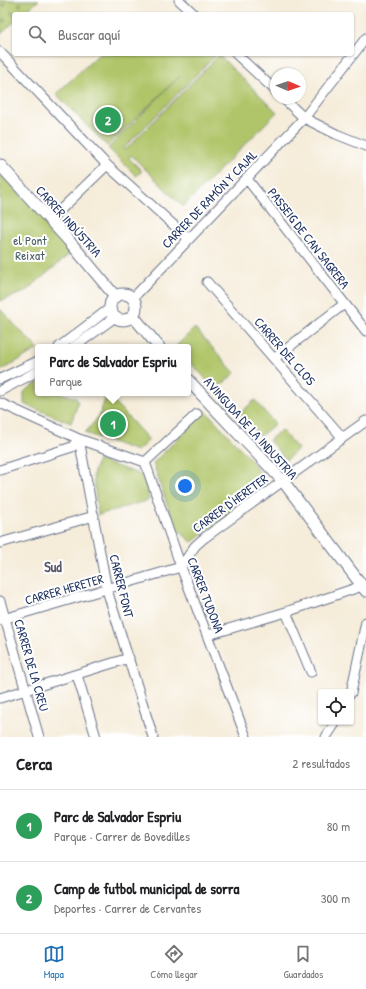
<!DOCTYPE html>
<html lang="es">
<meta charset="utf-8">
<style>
:root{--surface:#fff;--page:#f6f6f6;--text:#202124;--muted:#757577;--line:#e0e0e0;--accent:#1f6fb2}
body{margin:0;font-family:"Patrick Hand",sans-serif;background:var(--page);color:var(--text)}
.controls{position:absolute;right:12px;bottom:12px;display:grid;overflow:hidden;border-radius:4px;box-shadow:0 1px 3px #0004}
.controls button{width:36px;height:36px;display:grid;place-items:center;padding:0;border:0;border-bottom:1px solid var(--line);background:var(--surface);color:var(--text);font:20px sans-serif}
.compass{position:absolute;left:270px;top:68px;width:36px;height:36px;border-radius:50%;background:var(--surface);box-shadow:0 1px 3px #0004;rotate:92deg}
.you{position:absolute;left:185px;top:486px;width:14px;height:14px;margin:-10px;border:3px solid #fff;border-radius:50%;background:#1a73e8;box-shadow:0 0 0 6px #1a73e833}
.badge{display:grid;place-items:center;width:26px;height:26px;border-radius:50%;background:var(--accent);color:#fff;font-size:13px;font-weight:700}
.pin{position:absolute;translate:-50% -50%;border:2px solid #fff;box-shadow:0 1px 4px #0006}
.popup{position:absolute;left:35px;top:344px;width:156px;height:52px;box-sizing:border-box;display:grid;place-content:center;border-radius:4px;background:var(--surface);filter:drop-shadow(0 1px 3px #0005);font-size:13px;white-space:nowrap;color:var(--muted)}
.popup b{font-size:15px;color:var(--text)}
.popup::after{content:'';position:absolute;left:50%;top:100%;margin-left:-8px;border:8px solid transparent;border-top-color:var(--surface)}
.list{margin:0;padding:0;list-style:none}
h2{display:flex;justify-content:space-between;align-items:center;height:52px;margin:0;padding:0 16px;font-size:17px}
h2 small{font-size:13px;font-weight:400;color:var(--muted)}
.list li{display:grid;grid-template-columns:26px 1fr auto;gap:12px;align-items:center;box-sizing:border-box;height:72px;padding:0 16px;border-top:1px solid var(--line)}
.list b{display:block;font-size:15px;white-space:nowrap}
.list p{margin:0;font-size:13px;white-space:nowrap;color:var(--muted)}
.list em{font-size:13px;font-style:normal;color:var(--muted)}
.icon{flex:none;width:22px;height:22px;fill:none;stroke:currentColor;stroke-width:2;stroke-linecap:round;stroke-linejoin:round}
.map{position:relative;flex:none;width:366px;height:737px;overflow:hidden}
.search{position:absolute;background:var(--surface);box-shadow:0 1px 3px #0004;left:12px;right:12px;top:12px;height:44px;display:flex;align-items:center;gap:10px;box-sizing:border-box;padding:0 14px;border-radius:4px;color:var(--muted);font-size:15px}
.sheet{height:196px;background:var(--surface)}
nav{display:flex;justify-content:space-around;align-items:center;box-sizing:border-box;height:56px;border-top:1px solid var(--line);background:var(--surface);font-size:11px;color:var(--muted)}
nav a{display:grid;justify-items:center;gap:2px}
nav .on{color:var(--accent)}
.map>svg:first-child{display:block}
.cemetery{fill:url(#cemetery-stones);stroke:#667a64}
.park{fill:#b0c569;stroke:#667a64}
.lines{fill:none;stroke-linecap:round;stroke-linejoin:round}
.minor-casing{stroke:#677189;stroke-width:11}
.tertiary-casing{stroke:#677189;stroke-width:13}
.minor{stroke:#fff;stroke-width:9}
.tertiary{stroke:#fff;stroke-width:11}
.labels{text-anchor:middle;stroke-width:4;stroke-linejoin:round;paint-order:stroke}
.street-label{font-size:13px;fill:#1b2f5e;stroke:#fff}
.park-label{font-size:13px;fill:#485c61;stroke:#fff}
.neighbourhood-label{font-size:14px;font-weight:bold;fill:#5c586c;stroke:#fff}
</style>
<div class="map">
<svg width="366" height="737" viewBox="0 0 366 737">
<defs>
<pattern id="cemetery-stones" width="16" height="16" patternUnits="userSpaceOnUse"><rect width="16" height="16" fill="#b0c569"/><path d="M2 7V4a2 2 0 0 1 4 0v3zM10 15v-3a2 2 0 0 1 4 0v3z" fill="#8ea05a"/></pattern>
</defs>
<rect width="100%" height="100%" fill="#fff"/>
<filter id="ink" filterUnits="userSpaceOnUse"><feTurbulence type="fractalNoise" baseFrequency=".025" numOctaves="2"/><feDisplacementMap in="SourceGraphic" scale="8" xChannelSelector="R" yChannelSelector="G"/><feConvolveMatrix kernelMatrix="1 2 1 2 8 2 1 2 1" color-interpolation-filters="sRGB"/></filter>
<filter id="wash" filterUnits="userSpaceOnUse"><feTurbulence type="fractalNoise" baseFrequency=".012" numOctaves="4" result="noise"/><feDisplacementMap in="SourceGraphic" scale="16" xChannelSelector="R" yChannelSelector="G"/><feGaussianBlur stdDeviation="0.9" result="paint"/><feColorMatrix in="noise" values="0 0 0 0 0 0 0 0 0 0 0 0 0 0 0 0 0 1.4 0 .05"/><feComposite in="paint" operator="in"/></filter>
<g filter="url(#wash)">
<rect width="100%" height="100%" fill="#f5ecd9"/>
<path class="cemetery" d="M0,0H39L23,14H14V22L1,34Z"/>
<path class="park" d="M99,54H213L215,56L124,148L125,150L219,55L277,112L183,207L131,155L129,158L142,171L136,176L108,148L180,76L107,146L56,94Z
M0,173L74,250L25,292L0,301Z
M0,309L38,349L0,371Z
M195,328L235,373L216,390L188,360V347L176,346Z
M38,382V393H61L76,398L78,403L71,423L24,404V392Z
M107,394L149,440L137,451L85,433L99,416Z
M255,400L275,424L260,436L239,414Z
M206,411L252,461L267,485L192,542L175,528L153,463Z
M281,430L298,449L286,460L269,440Z
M98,460L142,475L148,490L149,500L98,515L93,475Z"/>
</g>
<g filter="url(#ink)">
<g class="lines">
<g class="minor-casing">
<path id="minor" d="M179,0L194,14
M0,52L107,165L189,239
M236,54L276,91
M283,98L304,118L336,134L366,146
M247,179L366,331
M50,220L107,165
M207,282L342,437
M133,298L304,118L366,38
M59,347L110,308
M74,347L115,317
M275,358L344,304
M0,379L38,361
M0,391L38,371
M0,403L79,439L145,462
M79,439L107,590L153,737
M145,462L181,567L246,737
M145,462L197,414
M0,470L72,447L79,439
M0,543L94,516
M181,567L195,546L204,538L366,421
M0,601L39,737
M286,612L311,672
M0,620L181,567
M208,635L286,612L362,586
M77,675L96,737
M351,693L366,622
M0,698L129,658
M326,737L336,722"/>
</g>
<g class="tertiary-casing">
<path id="tertiary" d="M0,165L69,241L115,296
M110 307a13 13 0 1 1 26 0a13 13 0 1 1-26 0Z
M133,316L159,347
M188,380L283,481L366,591"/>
</g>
<use href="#minor" class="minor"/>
<use href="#tertiary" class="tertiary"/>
</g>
</g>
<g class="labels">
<g class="street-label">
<text transform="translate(209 199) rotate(-46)" y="5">CARRER DE RAMÓN Y CAJAL</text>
<text transform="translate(69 221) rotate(48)" y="5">CARRER INDÚSTRIA</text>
<text transform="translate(309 238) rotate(52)" y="5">PASSEIG DE CAN SAGRERA</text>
<text transform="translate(285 351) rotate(49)" y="5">CARRER DEL CLOS</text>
<text transform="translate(251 428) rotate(48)" y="5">AVINGUDA DE LA INDUSTRIA</text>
<text transform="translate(230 503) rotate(-36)" y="5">CARRER D'HERETER</text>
<text transform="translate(122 586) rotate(76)" y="5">CARRER FONT</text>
<text transform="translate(64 589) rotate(-16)" y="5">CARRER HERETER</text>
<text transform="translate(206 595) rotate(69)" y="5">CARRER TUDONA</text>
<text transform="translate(32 665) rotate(74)" y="5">CARRER DE LA CREU</text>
</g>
<g class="park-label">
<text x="30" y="245">el Pont<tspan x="30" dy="15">Reixat</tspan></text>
</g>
<g class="neighbourhood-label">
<text x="53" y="572">Sud</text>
</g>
</g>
</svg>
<div class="controls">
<button><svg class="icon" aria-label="locate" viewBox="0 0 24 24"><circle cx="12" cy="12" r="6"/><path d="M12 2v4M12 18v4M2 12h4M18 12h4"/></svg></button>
</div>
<svg class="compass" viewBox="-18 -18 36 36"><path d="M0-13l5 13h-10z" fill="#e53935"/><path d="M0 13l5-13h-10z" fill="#757577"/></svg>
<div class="you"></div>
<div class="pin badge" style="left:113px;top:424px;background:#2e9e5b">1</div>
<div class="popup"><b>Parc de Salvador Espriu</b>Parque</div>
<div class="pin badge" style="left:108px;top:120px;background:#2e9e5b">2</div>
<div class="search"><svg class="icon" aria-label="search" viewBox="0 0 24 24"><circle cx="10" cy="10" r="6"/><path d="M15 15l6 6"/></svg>Buscar aquí</div>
</div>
<section class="sheet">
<h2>Cerca<small>2 resultados</small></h2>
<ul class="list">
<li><span class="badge" style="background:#2e9e5b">1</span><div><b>Parc de Salvador Espriu</b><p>Parque · Carrer de Bovedilles</p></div><em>80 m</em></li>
<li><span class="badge" style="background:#2e9e5b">2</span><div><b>Camp de futbol municipal de sorra</b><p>Deportes · Carrer de Cervantes</p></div><em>300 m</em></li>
</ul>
</section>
<nav>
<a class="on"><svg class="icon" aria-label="map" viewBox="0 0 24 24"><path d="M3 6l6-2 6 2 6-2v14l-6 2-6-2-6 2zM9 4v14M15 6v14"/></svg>Mapa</a>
<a><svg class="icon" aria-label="directions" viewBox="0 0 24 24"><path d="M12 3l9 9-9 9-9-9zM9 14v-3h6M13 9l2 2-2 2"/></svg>Cómo llegar</a>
<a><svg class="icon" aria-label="saved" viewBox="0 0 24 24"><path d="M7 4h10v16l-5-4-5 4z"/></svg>Guardados</a>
</nav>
